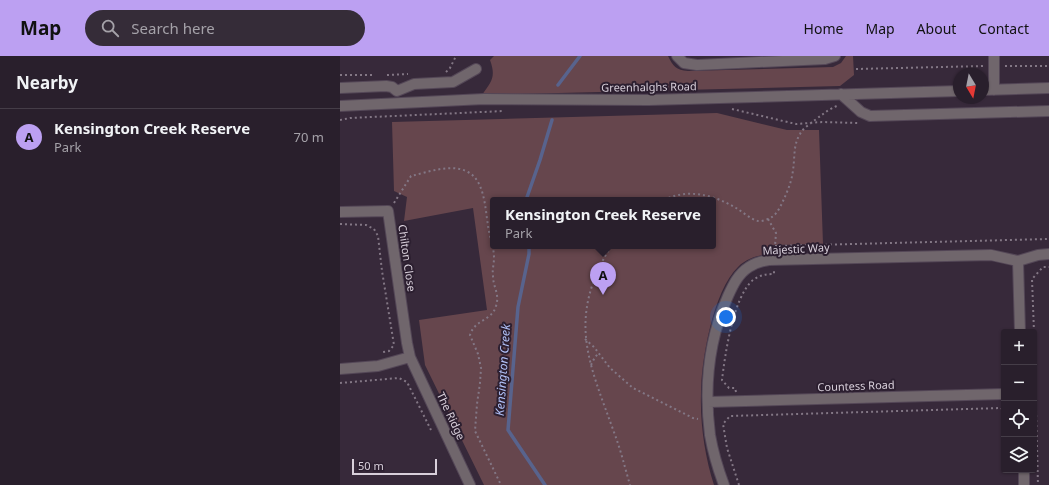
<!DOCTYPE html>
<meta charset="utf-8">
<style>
:root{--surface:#291f2c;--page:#352c38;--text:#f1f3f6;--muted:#a5a2a9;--line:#453d48;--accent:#bca0f2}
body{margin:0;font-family:"Noto Sans",sans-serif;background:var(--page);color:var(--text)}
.controls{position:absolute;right:12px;bottom:12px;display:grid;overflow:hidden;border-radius:4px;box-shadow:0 1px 3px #0004}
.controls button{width:36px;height:36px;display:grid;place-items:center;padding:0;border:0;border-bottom:1px solid var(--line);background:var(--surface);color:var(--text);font:20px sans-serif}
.compass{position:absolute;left:613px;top:12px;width:36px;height:36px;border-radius:50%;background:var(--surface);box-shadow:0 1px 3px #0004;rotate:170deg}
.scale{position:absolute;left:12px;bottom:10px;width:85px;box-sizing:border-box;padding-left:4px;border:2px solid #d9d0db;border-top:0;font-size:11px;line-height:14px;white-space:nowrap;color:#d9d0db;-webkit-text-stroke:3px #2c1f30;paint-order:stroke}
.you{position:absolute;left:386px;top:261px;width:14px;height:14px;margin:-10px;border:3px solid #fff;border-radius:50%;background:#1a73e8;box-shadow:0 0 0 6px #1a73e833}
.badge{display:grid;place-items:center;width:26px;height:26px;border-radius:50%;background:var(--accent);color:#111;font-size:13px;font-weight:700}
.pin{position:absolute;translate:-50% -33px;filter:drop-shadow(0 1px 2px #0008)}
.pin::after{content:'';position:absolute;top:21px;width:14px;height:12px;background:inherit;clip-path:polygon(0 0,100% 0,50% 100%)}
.popup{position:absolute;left:150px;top:141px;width:226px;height:52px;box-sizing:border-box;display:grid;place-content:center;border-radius:4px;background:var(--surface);filter:drop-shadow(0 1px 3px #0005);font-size:13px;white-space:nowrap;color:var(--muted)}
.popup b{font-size:15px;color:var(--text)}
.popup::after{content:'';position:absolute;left:50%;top:100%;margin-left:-8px;border:8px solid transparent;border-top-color:var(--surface)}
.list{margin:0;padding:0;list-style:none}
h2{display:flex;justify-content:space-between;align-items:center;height:52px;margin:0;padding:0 16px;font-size:17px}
h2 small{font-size:13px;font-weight:400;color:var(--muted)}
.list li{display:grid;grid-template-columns:26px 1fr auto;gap:12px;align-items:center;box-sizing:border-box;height:56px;padding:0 16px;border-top:1px solid var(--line)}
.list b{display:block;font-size:15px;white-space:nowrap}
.list p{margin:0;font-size:13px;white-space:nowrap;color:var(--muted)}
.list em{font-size:13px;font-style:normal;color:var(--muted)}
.icon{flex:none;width:22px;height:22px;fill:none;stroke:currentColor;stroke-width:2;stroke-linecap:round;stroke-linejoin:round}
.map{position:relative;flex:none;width:709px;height:429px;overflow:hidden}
header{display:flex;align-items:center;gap:24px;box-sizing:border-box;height:56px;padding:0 20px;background:var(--accent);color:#111}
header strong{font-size:19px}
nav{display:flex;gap:22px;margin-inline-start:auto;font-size:14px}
.search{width:280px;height:36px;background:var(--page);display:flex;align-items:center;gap:10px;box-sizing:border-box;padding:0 14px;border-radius:22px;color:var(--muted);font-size:15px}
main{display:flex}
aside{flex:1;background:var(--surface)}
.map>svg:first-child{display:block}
.green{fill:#66464d;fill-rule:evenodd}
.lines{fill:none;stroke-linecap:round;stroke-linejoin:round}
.stream{stroke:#58638d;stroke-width:3.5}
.minor-casing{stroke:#544757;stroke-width:12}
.path{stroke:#837785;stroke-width:2;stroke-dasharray:2 3;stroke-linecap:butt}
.minor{stroke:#70666c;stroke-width:10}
.labels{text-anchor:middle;stroke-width:4;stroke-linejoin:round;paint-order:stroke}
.street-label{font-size:11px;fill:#d9d0db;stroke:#2c1f30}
.water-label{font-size:12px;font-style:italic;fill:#b1c1f8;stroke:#2c1f30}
</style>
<header>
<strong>Map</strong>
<div class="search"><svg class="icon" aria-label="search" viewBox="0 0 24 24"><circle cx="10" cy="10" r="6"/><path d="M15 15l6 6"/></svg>Search here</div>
<nav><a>Home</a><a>Map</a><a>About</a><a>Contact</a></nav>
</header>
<main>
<aside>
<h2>Nearby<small></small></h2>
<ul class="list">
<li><span class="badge">A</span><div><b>Kensington Creek Reserve</b><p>Park</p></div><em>70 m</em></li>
</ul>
</aside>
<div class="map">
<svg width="709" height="429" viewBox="0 0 709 429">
<rect width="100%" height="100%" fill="#37293a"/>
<path class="green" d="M154,0H328C333,10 336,14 348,15L493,11L501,7L506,0H513L514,19L500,30L142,39C152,25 156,21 150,4Z
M377,57L447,74H479L483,188L433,189V195L431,198C419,199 407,202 398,211C373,235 361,305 361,338C360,368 365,401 374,429H144L85,309L79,264L147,254L133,152L64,165L67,141L54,135L52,66ZM153,144H373V190H153Z"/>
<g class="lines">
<path class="stream" d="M218,29L240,0
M186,144L200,104L212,64
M189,190V198L178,251L168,374L205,429"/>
<g class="minor-casing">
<path id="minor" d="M337,0L344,7L357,9L485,3L495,0
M654,0V34
M0,32L46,30L52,31L57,35L74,28L113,26L136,13
M643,34L709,32
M501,38L521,56L530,60L709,55
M0,50L144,43L309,44L619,35
M0,156L48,155L67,287L70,301L130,429
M678,205L680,276
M0,313L38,310L70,301
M368,346L664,338
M684,414V429
M384,429C378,413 373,396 370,379C364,332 369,283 388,240C393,229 398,218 409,211C415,207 422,205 429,204L651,199L678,205L698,199L709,198"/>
</g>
<path class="path" d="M665,10H709
M516,13L644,10
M106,16L110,12L116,0
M0,19H34
M47,19L68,18
M392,53L456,68L482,66L518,67
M0,64L10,62L164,55
M324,144C348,132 374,139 396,152C403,156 410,163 418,165C422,166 428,163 432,161C438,157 441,149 444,143C448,134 452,124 453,114C455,102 453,89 460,78C463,72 470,68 475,64C483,58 489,53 499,49
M54,147L71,120C89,116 111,107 128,116C145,125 145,153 148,169C149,180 154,190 154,202C154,208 152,214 153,220C153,231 160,238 156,250C152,265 135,263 130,279L138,298L141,312L140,327L137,348L135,375L161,429
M428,163L436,177L435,190
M0,168L26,169L34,173L38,180L42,215L54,289L49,295L43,296V298
M271,190C226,264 249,306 275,379C281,395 285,412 290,429
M434,194V190L709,183
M694,276L692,223L703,211H709
M694,279L698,429
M245,283L254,291L270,312L293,332L353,362L358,363
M251,309L255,301L258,298
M0,327L59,322L67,326L91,374
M396,336L395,332H389L382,324C385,299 393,241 413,224C420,219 426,218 434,218V214
M399,429L387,392L383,368L390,360L661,352L664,355"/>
<use href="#minor" class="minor"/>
</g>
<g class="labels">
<g class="street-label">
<text transform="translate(309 31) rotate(-1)" y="4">Greenhalghs Road</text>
<text transform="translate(456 193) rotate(-3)" y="4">Majestic Way</text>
<text transform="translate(67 202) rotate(82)" y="4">Chilton Close</text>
<text transform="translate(516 330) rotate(-2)" y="4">Countess Road</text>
<text transform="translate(111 360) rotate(65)" y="4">The Ridge</text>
</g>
<g class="water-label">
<text transform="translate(163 314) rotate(-86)" y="4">Kensington Creek</text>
</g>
</g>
</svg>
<div class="controls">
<button>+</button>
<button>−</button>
<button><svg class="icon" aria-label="locate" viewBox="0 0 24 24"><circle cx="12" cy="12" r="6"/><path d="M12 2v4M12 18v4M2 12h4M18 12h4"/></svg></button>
<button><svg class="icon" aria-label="layers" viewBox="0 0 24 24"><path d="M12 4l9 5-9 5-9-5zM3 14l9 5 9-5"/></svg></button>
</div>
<svg class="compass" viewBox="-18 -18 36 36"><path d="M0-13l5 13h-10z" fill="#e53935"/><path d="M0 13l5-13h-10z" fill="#a5a2a9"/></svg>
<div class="scale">50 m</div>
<div class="you"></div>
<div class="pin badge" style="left:263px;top:239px">A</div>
<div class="popup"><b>Kensington Creek Reserve</b>Park</div>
</div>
</main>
